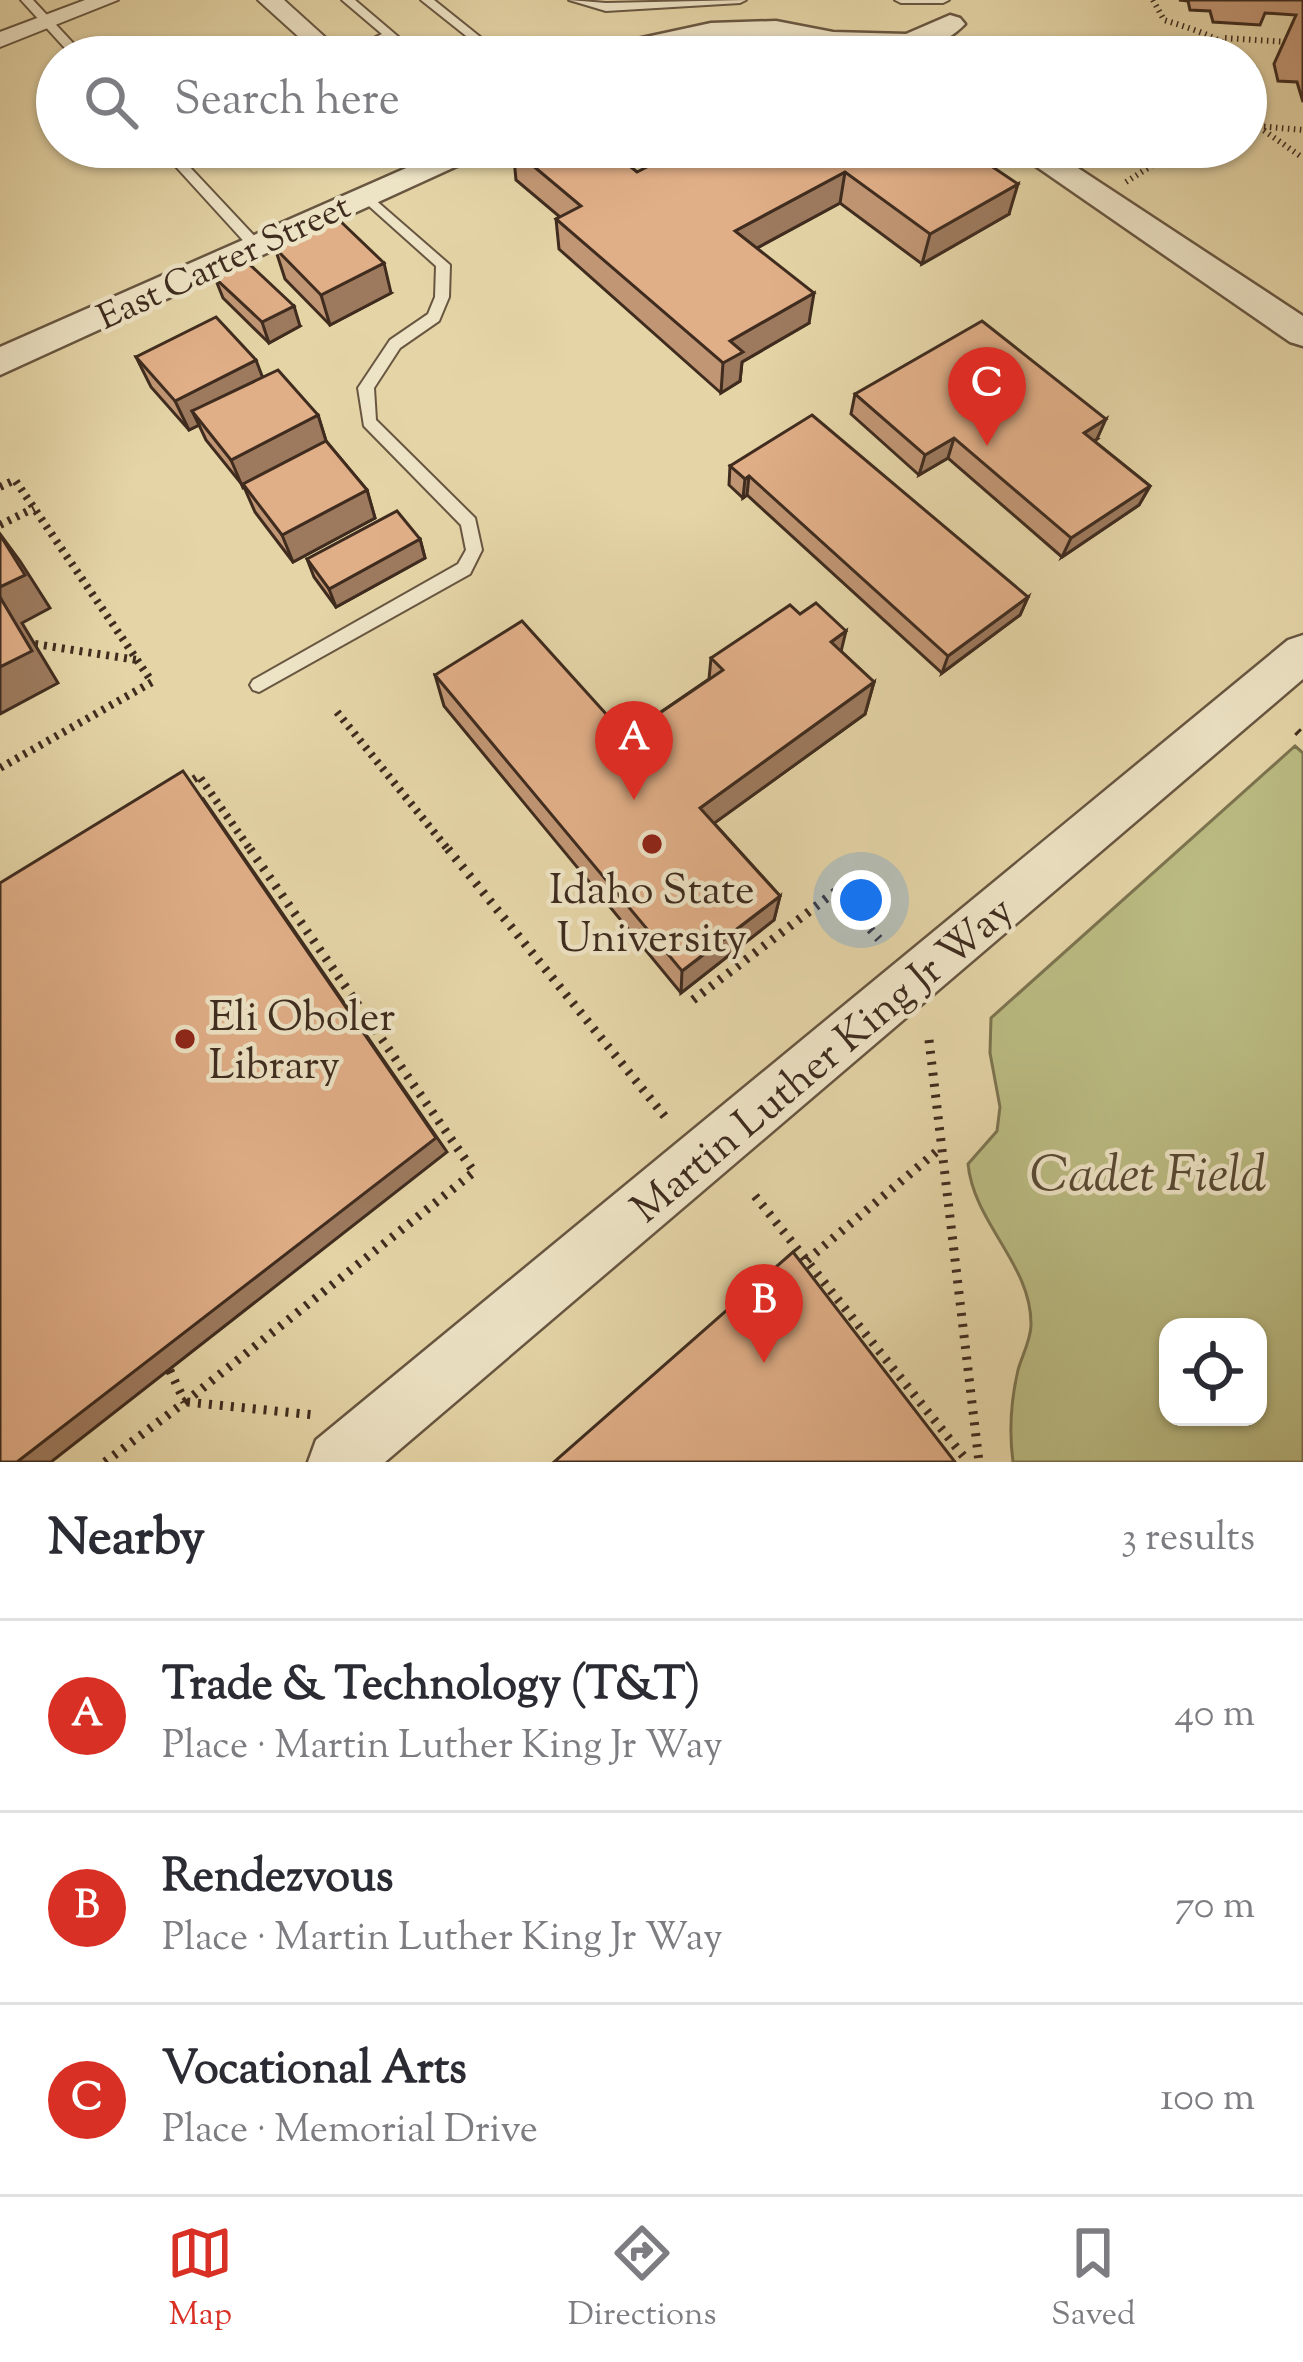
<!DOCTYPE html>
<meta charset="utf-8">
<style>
:root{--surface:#fff;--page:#f7f7f7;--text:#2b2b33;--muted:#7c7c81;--line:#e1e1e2;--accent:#d93025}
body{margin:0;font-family:"Sorts Mill Goudy",serif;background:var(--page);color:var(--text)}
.controls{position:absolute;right:36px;bottom:36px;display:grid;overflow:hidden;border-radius:24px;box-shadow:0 3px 9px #0004}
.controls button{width:108px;height:108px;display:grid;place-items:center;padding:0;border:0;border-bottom:3px solid var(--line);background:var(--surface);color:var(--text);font:60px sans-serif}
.you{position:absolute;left:861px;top:900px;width:42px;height:42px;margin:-30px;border:9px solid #fff;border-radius:50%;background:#1a73e8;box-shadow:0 0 0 18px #1a73e833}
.badge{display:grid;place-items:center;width:78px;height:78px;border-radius:50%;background:var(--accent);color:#fff;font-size:39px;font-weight:700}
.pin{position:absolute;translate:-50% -99px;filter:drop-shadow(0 3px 6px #0008)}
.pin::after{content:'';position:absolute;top:63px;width:42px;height:36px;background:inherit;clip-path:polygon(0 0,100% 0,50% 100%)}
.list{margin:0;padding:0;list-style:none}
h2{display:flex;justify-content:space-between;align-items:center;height:156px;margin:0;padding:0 48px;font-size:51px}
h2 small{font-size:39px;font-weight:400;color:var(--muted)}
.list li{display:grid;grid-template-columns:78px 1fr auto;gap:36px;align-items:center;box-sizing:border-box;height:192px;padding:0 48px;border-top:3px solid var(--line)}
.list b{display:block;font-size:45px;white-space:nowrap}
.list p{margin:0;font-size:39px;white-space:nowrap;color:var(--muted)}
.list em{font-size:39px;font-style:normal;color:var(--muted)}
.icon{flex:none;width:66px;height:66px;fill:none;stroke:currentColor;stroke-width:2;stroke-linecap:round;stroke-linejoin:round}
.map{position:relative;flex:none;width:1303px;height:1462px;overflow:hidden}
.search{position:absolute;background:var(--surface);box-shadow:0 3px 9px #0004;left:36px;right:36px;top:36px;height:132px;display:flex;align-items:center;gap:30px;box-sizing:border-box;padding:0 42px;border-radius:66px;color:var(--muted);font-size:45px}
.sheet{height:732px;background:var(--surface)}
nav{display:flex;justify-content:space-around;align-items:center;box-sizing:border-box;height:168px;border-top:3px solid var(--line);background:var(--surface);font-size:33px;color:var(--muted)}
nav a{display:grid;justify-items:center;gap:6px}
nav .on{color:var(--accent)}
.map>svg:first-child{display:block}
.green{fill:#babb82;stroke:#7c7450;stroke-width:3;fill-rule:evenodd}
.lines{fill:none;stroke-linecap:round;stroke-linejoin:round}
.service-casing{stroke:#685641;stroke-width:4}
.minor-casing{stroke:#685641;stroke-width:4}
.tertiary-casing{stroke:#685641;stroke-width:5}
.path-far2{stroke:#3f2c1f;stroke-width:6;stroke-dasharray:1.5 4.5;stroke-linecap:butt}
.path-far1{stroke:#3f2c1f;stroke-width:8;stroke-dasharray:3 6;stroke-linecap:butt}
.path{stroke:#3f2c1f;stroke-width:9;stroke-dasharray:3 8;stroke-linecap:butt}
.service{fill:#ede3c5;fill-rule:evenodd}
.minor{fill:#ede3c5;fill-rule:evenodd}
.tertiary{fill:#ede3c5;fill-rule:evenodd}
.wall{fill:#c19674;stroke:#3f2c1f;stroke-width:3}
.shaded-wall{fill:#9d7a5e;stroke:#3f2c1f;stroke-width:3}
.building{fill:#e0ae87;stroke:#3f2c1f;stroke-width:3}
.poi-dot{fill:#8f2418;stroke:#ede3c5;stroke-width:4.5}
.labels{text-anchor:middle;stroke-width:9;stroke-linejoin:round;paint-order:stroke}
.far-street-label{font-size:36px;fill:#3f2c1f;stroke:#ede3c5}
.poi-label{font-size:42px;fill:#3f2c1f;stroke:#ede3c5}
.street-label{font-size:42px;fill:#3f2c1f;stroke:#ede3c5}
.near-park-label{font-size:51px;font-style:italic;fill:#584933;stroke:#ede3c5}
</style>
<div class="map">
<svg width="1303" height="1462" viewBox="0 0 1303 1462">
<rect width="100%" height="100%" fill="#e4d4a6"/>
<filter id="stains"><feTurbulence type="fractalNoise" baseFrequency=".00167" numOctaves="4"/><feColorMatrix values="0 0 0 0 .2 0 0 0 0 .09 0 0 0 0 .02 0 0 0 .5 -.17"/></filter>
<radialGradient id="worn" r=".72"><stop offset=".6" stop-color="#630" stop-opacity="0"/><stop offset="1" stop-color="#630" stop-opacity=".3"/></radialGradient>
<path class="green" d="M1295,746L1303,753V1462H1013C1009,1432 1011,1400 1018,1370C1022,1356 1031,1339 1031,1325C1032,1265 974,1224 968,1164L997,1131L1000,1107L990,1053L991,1018ZM1168,1327H1258V1417H1168Z"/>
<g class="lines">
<g class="service-casing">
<path id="service" d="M21,0H33L86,57H73Z
M342,0H355L422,57H409L389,40L350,57H334L382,34Z
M421,0H434L489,44L463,57H447L475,43Z
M569,0L606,3L746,0L740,3L606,11Z
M895,0H949L943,3H901Z
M158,147H171L260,242V248H250Z
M365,191L450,265L449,297L439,321L400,348L374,388L376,420L475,518L482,550L470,574L259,692L253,690L250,685L253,680L458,564L466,550L461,525L364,426L358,388L390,340L428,314L435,297L436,266L360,198L358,195Z"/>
</g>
<g class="minor-casing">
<path id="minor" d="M85,0H118L0,47V32Z
M258,0H284L347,57H321Z"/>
</g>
<g class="tertiary-casing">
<path id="tertiary" d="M950,15L960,18L965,24C942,48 910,52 879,51L883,57C834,57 793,36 743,38C695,39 651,57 603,57L607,51L637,39L711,23L776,21L833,32L906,34Z
M454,147H511L506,154L457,166L0,375V347Z
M1008,147H1046L1303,316V346L1290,342Z
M1303,635V679L385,1462H308L316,1440L1288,640Z"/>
</g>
<path class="path-far2" d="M1153,0L1164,20C1202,32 1230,40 1257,71L1255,94L1246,105
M1225,38L1303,43
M1246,125L1303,130
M1259,127L1303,158
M1126,182L1181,147"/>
<path class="path-far1" d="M0,487L15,480L152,682L0,768
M0,525L34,508
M35,644L137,660
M337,712L450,852
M1297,731L1303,737
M186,784L199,776L252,852"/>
<path class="path" d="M448,849L666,1118
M693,1000L836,891L879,939
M929,1040L979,1462
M755,1196L968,1462
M807,1260L942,1147
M185,1402L474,1172L250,849
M187,1402L315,1415
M105,1462L185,1402L169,1369"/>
<use href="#service" class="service"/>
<use href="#minor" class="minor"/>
<use href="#tertiary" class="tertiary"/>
</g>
<path class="wall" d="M1179,0H1303V102L1297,82L1278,81L1274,64L1296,15L1265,13L1260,25L1213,22L1210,11L1190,10L1188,1Z
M963,147L1009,214L922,264L840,203L757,248L809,323L742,362L740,381L721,393L559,249L556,219L560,217L516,180L513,149L637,172Z
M275,248L391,293L330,325L285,279Z
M215,278L300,326L269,343L223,298Z
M136,357L263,377L318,415L326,441L367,490L375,518L293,562L255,512L244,487L206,440L199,425L189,430L151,387Z
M855,394L1097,439L1094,441L1150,486L1139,505L1062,557L948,458L919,475L851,414Z
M730,466L1028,597L1020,615L942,673L747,495L743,498L729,485Z
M420,539L425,558L336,607L314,577L307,559Z
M841,651L874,682L865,714L714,823L780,896L774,920L681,993L444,706L435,675L626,736L709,679L711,658Z"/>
<path class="shaded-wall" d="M845,172L840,203L733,261L735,231Z
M1018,184L1009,214L922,264L930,234Z
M384,263L391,293L330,325L321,295Z
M814,293L809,323L742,362L740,381L721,393L723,363L730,341Z
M294,306L300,326L269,343L262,322Z
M256,360L267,389L192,411L199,425L189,430L175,401Z
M318,415L327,444L243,488L231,460Z
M1106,419L1097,439L1076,453L1084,433Z
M954,438L948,458L919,475L925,455Z
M749,476L747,495L743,498L745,479Z
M1150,486L1139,505L1062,557L1071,538Z
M367,490L375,518L293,562L282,535Z
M0,534L20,561L50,608L22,623L58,683L0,714Z
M420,539L425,558L336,607L329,589Z
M1028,597L1020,615L942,673L948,656Z
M846,631L838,664L831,642Z
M874,682L865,714L698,835L700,808Z
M204,800L447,1152L51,1462H17Z
M780,896L774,920L681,993L682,971Z"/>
<path class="building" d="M774,41L796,56L814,47L830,57H740Z
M517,147H606L637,172L686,147H963L1018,184L930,234L845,172L735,231L814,293L730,341L743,352L723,363L556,219L581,206L513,149Z
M337,218L384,263L321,295L275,248Z
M246,261L294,306L262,322L215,278Z
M216,317L256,360L175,401L136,357Z
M982,321L1106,419L1084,433L1150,486L1071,538L954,438L925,455L855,394Z
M278,370L318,415L231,460L192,411Z
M812,415L1028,597L948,656L749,476L745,479L730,466Z
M326,441L367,490L282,535L243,484Z
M397,511L420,539L329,589L307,559Z
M0,535L25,575L0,587Z
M0,597L32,651L0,667Z
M816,603L846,631L831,642L874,682L700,808L780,896L682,971L435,675L522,621L626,736L723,670L711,658L790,605L800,614Z
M183,771L436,1138L17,1462H0V883Z
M793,1252L955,1462H554Z"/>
<g class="poi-dot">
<circle cx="652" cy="844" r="12"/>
<circle cx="185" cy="1039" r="12"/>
</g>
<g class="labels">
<g class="far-street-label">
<text transform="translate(223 260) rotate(-25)" y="13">East Carter Street</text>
</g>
<g class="poi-label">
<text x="652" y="903">Idaho State<tspan x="652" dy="48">University</tspan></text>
<text x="209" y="1030" text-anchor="start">Eli Oboler<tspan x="209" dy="48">Library</tspan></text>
</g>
<g class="street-label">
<text transform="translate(821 1058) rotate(-40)" y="15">Martin Luther King Jr Way</text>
</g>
<g class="near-park-label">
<text x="1148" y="1190">Cadet Field</text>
</g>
</g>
<rect width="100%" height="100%" filter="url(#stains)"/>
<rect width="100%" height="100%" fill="url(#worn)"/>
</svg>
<div class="controls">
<button><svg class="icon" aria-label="locate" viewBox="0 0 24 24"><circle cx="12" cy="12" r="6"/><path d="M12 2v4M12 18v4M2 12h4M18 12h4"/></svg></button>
</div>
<div class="you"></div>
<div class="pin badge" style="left:634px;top:800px">A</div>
<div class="pin badge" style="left:764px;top:1363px">B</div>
<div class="pin badge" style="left:987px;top:446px">C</div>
<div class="search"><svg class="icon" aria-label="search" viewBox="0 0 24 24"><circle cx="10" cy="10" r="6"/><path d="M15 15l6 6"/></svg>Search here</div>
</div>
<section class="sheet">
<h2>Nearby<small>3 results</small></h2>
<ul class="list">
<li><span class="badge">A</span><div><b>Trade &amp; Technology (T&amp;T)</b><p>Place · Martin Luther King Jr Way</p></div><em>40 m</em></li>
<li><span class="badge">B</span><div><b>Rendezvous</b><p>Place · Martin Luther King Jr Way</p></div><em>70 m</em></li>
<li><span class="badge">C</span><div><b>Vocational Arts</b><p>Place · Memorial Drive</p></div><em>100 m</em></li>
</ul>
</section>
<nav>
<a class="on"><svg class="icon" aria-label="map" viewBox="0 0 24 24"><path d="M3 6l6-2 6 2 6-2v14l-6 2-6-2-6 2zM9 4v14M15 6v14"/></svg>Map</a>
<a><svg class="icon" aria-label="directions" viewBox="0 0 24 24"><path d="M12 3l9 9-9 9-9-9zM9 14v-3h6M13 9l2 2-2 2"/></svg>Directions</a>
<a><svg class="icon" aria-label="saved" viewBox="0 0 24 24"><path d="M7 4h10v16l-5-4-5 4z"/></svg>Saved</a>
</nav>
